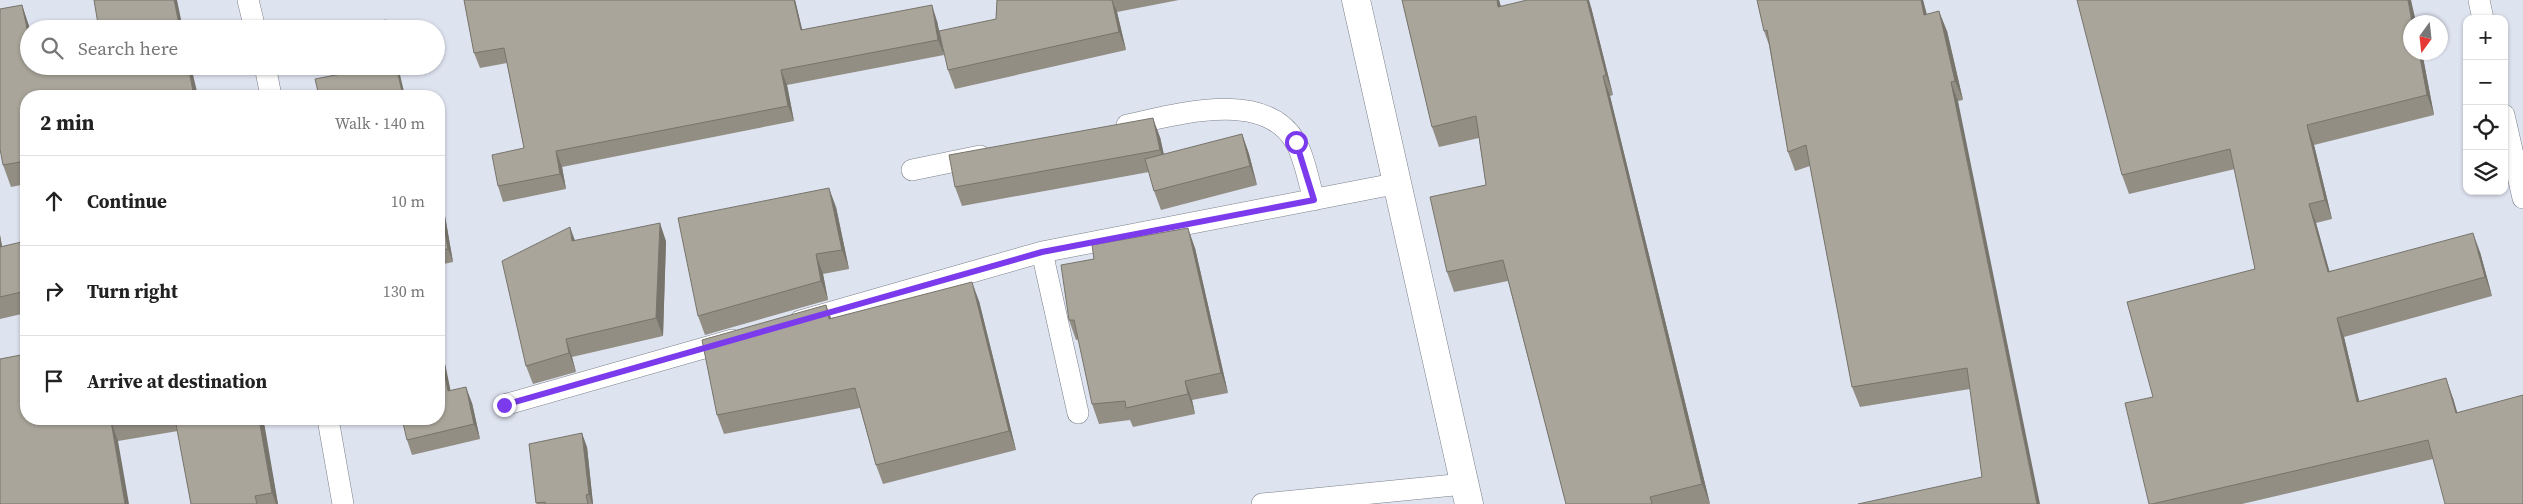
<!DOCTYPE html>
<meta charset="utf-8">
<style>
:root{--surface:#fff;--page:#f2f2f2;--text:#222;--muted:#767676;--line:#e0e0e0}
body{margin:0;font-family:"Source Serif 4",serif;background:var(--page);color:var(--text)}
.controls{position:absolute;right:15px;top:15px;display:grid;overflow:hidden;border-radius:10px;box-shadow:0 1px 4px #0004}
.controls button{width:45px;height:45px;display:grid;place-items:center;padding:0;border:0;border-bottom:1px solid var(--line);background:var(--surface);color:var(--text);font:25px sans-serif}
.compass{position:absolute;left:2403px;top:15px;width:45px;height:45px;border-radius:50%;background:var(--surface);box-shadow:0 1px 4px #0004;rotate:195deg}
.stop{position:absolute;width:15px;height:15px;margin:-11px;border:4px solid #7c3aed;border-radius:50%;background:#fff}
.stop.end{background:#7c3aed;border-color:#fff;box-shadow:0 1px 5px #0008}
.list{margin:0;padding:0;list-style:none}
h2{display:flex;justify-content:space-between;align-items:center;height:65px;margin:0;padding:0 20px;font-size:21px}
h2 small{font-size:16px;font-weight:400;color:var(--muted)}
.list li{display:grid;grid-template-columns:32px 1fr auto;gap:15px;align-items:center;box-sizing:border-box;height:90px;padding:0 20px;border-top:1px solid var(--line)}
.list b{display:block;font-size:19px;white-space:nowrap}
.list em{font-size:16px;font-style:normal;color:var(--muted)}
.icon{flex:none;width:28px;height:28px;fill:none;stroke:currentColor;stroke-width:2;stroke-linecap:round;stroke-linejoin:round}
.map{position:relative;flex:none;width:2523px;height:504px;overflow:hidden}
.search{position:absolute;background:var(--surface);box-shadow:0 1px 4px #0004;left:20px;top:20px;width:425px;height:55px;display:flex;align-items:center;gap:12px;box-sizing:border-box;padding:0 18px;border-radius:28px;color:var(--muted);font-size:19px}
.panel{position:absolute;background:var(--surface);box-shadow:0 1px 4px #0004;left:20px;top:90px;width:425px;height:335px;border-radius:20px}
.map>svg:first-child{display:block}
.lines{fill:none;stroke-linecap:round;stroke-linejoin:round}
.lane-casing{stroke:#7b808b;stroke-width:22}
.street-casing{stroke:#7b808b;stroke-width:29}
.lane{stroke:#fff;stroke-width:21}
.street{stroke:#fff;stroke-width:28}
.wall{fill:#928e84}
.shaded-wall{fill:#77746c}
.building{fill:#aaa59a;stroke:#77746c}
.route{stroke:#7c3aed;stroke-width:6}
</style>
<div class="map">
<svg width="2523" height="504" viewBox="0 0 2523 504">
<rect width="100%" height="100%" fill="#dee3f0"/>
<g class="lines">
<g class="lane-casing">
<path id="lane" d="M248,0L255,29
M2479,0L2483,19
M265,66L271,96
M2504,115L2523,198
M1127,125C1175,115 1263,88 1295,141C1304,155 1309,183 1314,200
M912,170L980,156
M1042,252L1078,413
M800,321L1042,252L1399,183
M504,405L732,340
M328,419L343,504
M1262,504L1464,484"/>
</g>
<g class="street-casing">
<path id="street" d="M1356,0L1469,504"/>
</g>
<use href="#lane" class="lane"/>
<use href="#street" class="street"/>
</g>
<path class="wall" d="M464,0H795L802,30L937,21L944,55L787,85L794,121L562,167L566,189L503,202L498,186L524,148L507,63L480,68L474,53Z
M997,0H1179L1117,12L1126,50L955,89L948,70L996,19Z
M1402,0H1499L1501,6L1591,7L1613,95L1610,96L1710,504H1566L1508,281L1454,292L1447,272L1486,185L1479,138L1439,147L1432,127Z
M1757,0H1923L1927,14L1947,31L1963,100L1958,101L1982,477L1970,389L1860,407L1852,387L1810,166L1795,171L1788,152L1769,45L1764,31Z
M22,5L29,26L26,96V184L11,187L3,165Z
M2410,52H2422L2434,115L2314,145L2332,219L2316,223L2329,271L2480,252L2492,296L2344,337L2359,401L2453,398L2457,413L2433,459L2242,504H2149L2153,397L2255,269L2235,169L2129,194L2122,175Z
M1242,134L1249,154L1257,185L1161,210L1154,191L1149,172L962,206L955,187L1160,137L1164,155Z
M439,202L445,216L453,262L439,265Z
M836,207L849,269L823,274L828,300L705,335L698,316Z
M0,235L2,247L26,241V313L0,319Z
M575,240L666,241L663,336L572,357L576,372L533,384L526,366Z
M1195,248L1228,393L1192,400L1195,414L1133,427L1130,420L1099,424L1092,404L1079,339L1076,340L1069,320Z
M979,301L1016,450L883,484L876,465L860,408L724,434L717,415L826,305L831,318Z
M441,344L450,391L472,403L480,439L412,455L407,440Z
M26,419H262L278,504H191L178,431L118,441Z
M529,444L587,447L593,504H537Z"/>
<path class="shaded-wall" d="M174,0H177L183,29H180Z
M794,0H795L796,4L806,45L801,30Z
M1112,0L1117,12L1126,50L1119,32Z
M1497,0H1499L1506,27L1498,7Z
M1587,0H1589L1591,7L1613,95L1606,75Z
M1921,0H1923L1931,34L1924,15Z
M2408,0H2411L2416,22H2412Z
M22,5L30,29H29V38Z
M932,5L937,21L944,55L938,40Z
M1939,11L1947,31L1963,100L1955,81Z
M2419,52H2422L2434,115L2427,95Z
M188,66H191L198,96H194Z
M396,66H398L405,96H403Z
M781,70L787,85L794,121L788,106Z
M1603,76L1610,96L1710,504L1702,484Z
M1951,82L1958,101L2040,504H2037Z
M1153,118L1160,137L1167,169L1160,150Z
M2307,125L2314,145L2332,219L2325,200Z
M1242,134L1249,154L1257,185L1250,166Z
M556,151L562,167L566,189L560,174Z
M829,188L836,207L849,269L842,250Z
M440,202L445,216L453,262L448,249Z
M2309,204L2316,223L2335,291L2328,272Z
M660,223L666,241L663,336L656,318Z
M570,227L577,246L572,241Z
M1188,228L1195,248L1228,393L1221,373Z
M2473,233L2480,252L2492,296L2485,277Z
M0,235L6,268L0,251Z
M816,254L823,274L828,300L821,281Z
M972,282L979,301L1016,450L1009,431Z
M826,305L833,324L829,319Z
M2337,318L2344,337L2364,421L2357,402Z
M566,339L572,357L576,372L569,353Z
M439,340L441,344L454,407L448,391L439,347Z
M2446,378L2453,398L2463,432L2456,413Z
M1185,381L1192,400L1195,414L1188,394Z
M466,387L472,403L480,439L474,424Z
M259,419H262L264,422L278,504H276L272,493Z
M111,421L118,441L129,504H125Z
M582,433L587,447L593,504H592L589,494Z"/>
<path class="building" d="M94,0H174L180,29H76L98,24Z
M464,0H794L801,30L932,5L938,40L781,70L788,106L556,151L560,174L498,186L492,155L524,148L504,48L474,53Z
M997,0H1112L1119,32L948,70L939,31L996,19Z
M1402,0H1497L1498,7L1527,0H1587L1606,75L1603,76L1702,484L1650,497L1652,504H1566L1503,260L1447,272L1430,197L1486,185L1476,116L1432,127Z
M1757,0H1921L1924,15L1939,11L1955,81L1951,82L2037,504H1858L1982,477L1967,368L1852,387L1806,145L1788,152L1767,30L1764,31Z
M2077,0H2408L2412,22H2410V52H2419L2427,95L2307,125L2325,200L2309,204L2328,272L2473,233L2485,277L2337,318L2357,402L2446,378L2456,413L2523,395V504H2445L2428,440L2152,504H2149L2125,403L2153,397L2127,302L2255,269L2230,149L2122,175Z
M22,5L29,38V66H188L194,96H26V161L3,165L0,149V9Z
M386,20L388,29H347Z
M345,66H396L403,96H319L315,79L346,73Z
M1153,118L1160,150L955,187L949,155Z
M1242,134L1250,166L1154,191L1145,159Z
M829,188L842,250L816,254L821,281L698,316L678,218Z
M439,202H440L448,249L439,250Z
M660,223L656,318L566,339L569,353L526,366L502,261L570,227L572,241Z
M1188,228L1221,373L1185,381L1188,394L1126,408L1125,401L1092,404L1074,320H1069L1061,265L1094,259L1092,245Z
M26,241V291L0,297V247Z
M972,282L1009,431L876,465L855,388L717,415L702,340L826,305L829,319Z
M439,347L448,391L466,387L474,424L407,440L402,419H439Z
M26,354V419H125L111,421L125,504H0V359Z
M175,419H259L272,493L255,496L257,504H191Z
M582,433L589,494L586,495L588,504H545V502L536,503L529,444Z"/>
<g class="lines">
<path class="route" d="M504,405L1042,252L1314,200L1296,142"/>
</g>
</svg>
<div class="controls">
<button>+</button>
<button>−</button>
<button><svg class="icon" aria-label="locate" viewBox="0 0 24 24"><circle cx="12" cy="12" r="6"/><path d="M12 2v4M12 18v4M2 12h4M18 12h4"/></svg></button>
<button><svg class="icon" aria-label="layers" viewBox="0 0 24 24"><path d="M12 4l9 5-9 5-9-5zM3 14l9 5 9-5"/></svg></button>
</div>
<svg class="compass" viewBox="-18 -18 36 36"><path d="M0-13l5 13h-10z" fill="#e53935"/><path d="M0 13l5-13h-10z" fill="#767676"/></svg>
<div class="stop" style="left:1296px;top:142px"></div>
<div class="stop end" style="left:504px;top:405px"></div>
<div class="search"><svg class="icon" aria-label="search" viewBox="0 0 24 24"><circle cx="10" cy="10" r="6"/><path d="M15 15l6 6"/></svg>Search here</div>
<section class="panel">
<h2>2 min<small>Walk · 140 m</small></h2>
<ul class="list">
<li><svg class="icon" aria-label="ahead" viewBox="0 0 24 24"><path d="M12 20V5M6 11l6-6 6 6"/></svg><div><b>Continue</b></div><em>10 m</em></li>
<li><svg class="icon" aria-label="right" viewBox="0 0 24 24"><path d="M7 20v-9h11M14 6l5 5-5 5"/></svg><div><b>Turn right</b></div><em>130 m</em></li>
<li><svg class="icon" aria-label="arrive" viewBox="0 0 24 24"><path d="M6 21V4h12l-3 4 3 4H6"/></svg><div><b>Arrive at destination</b></div></li>
</ul>
</section>
</div>
